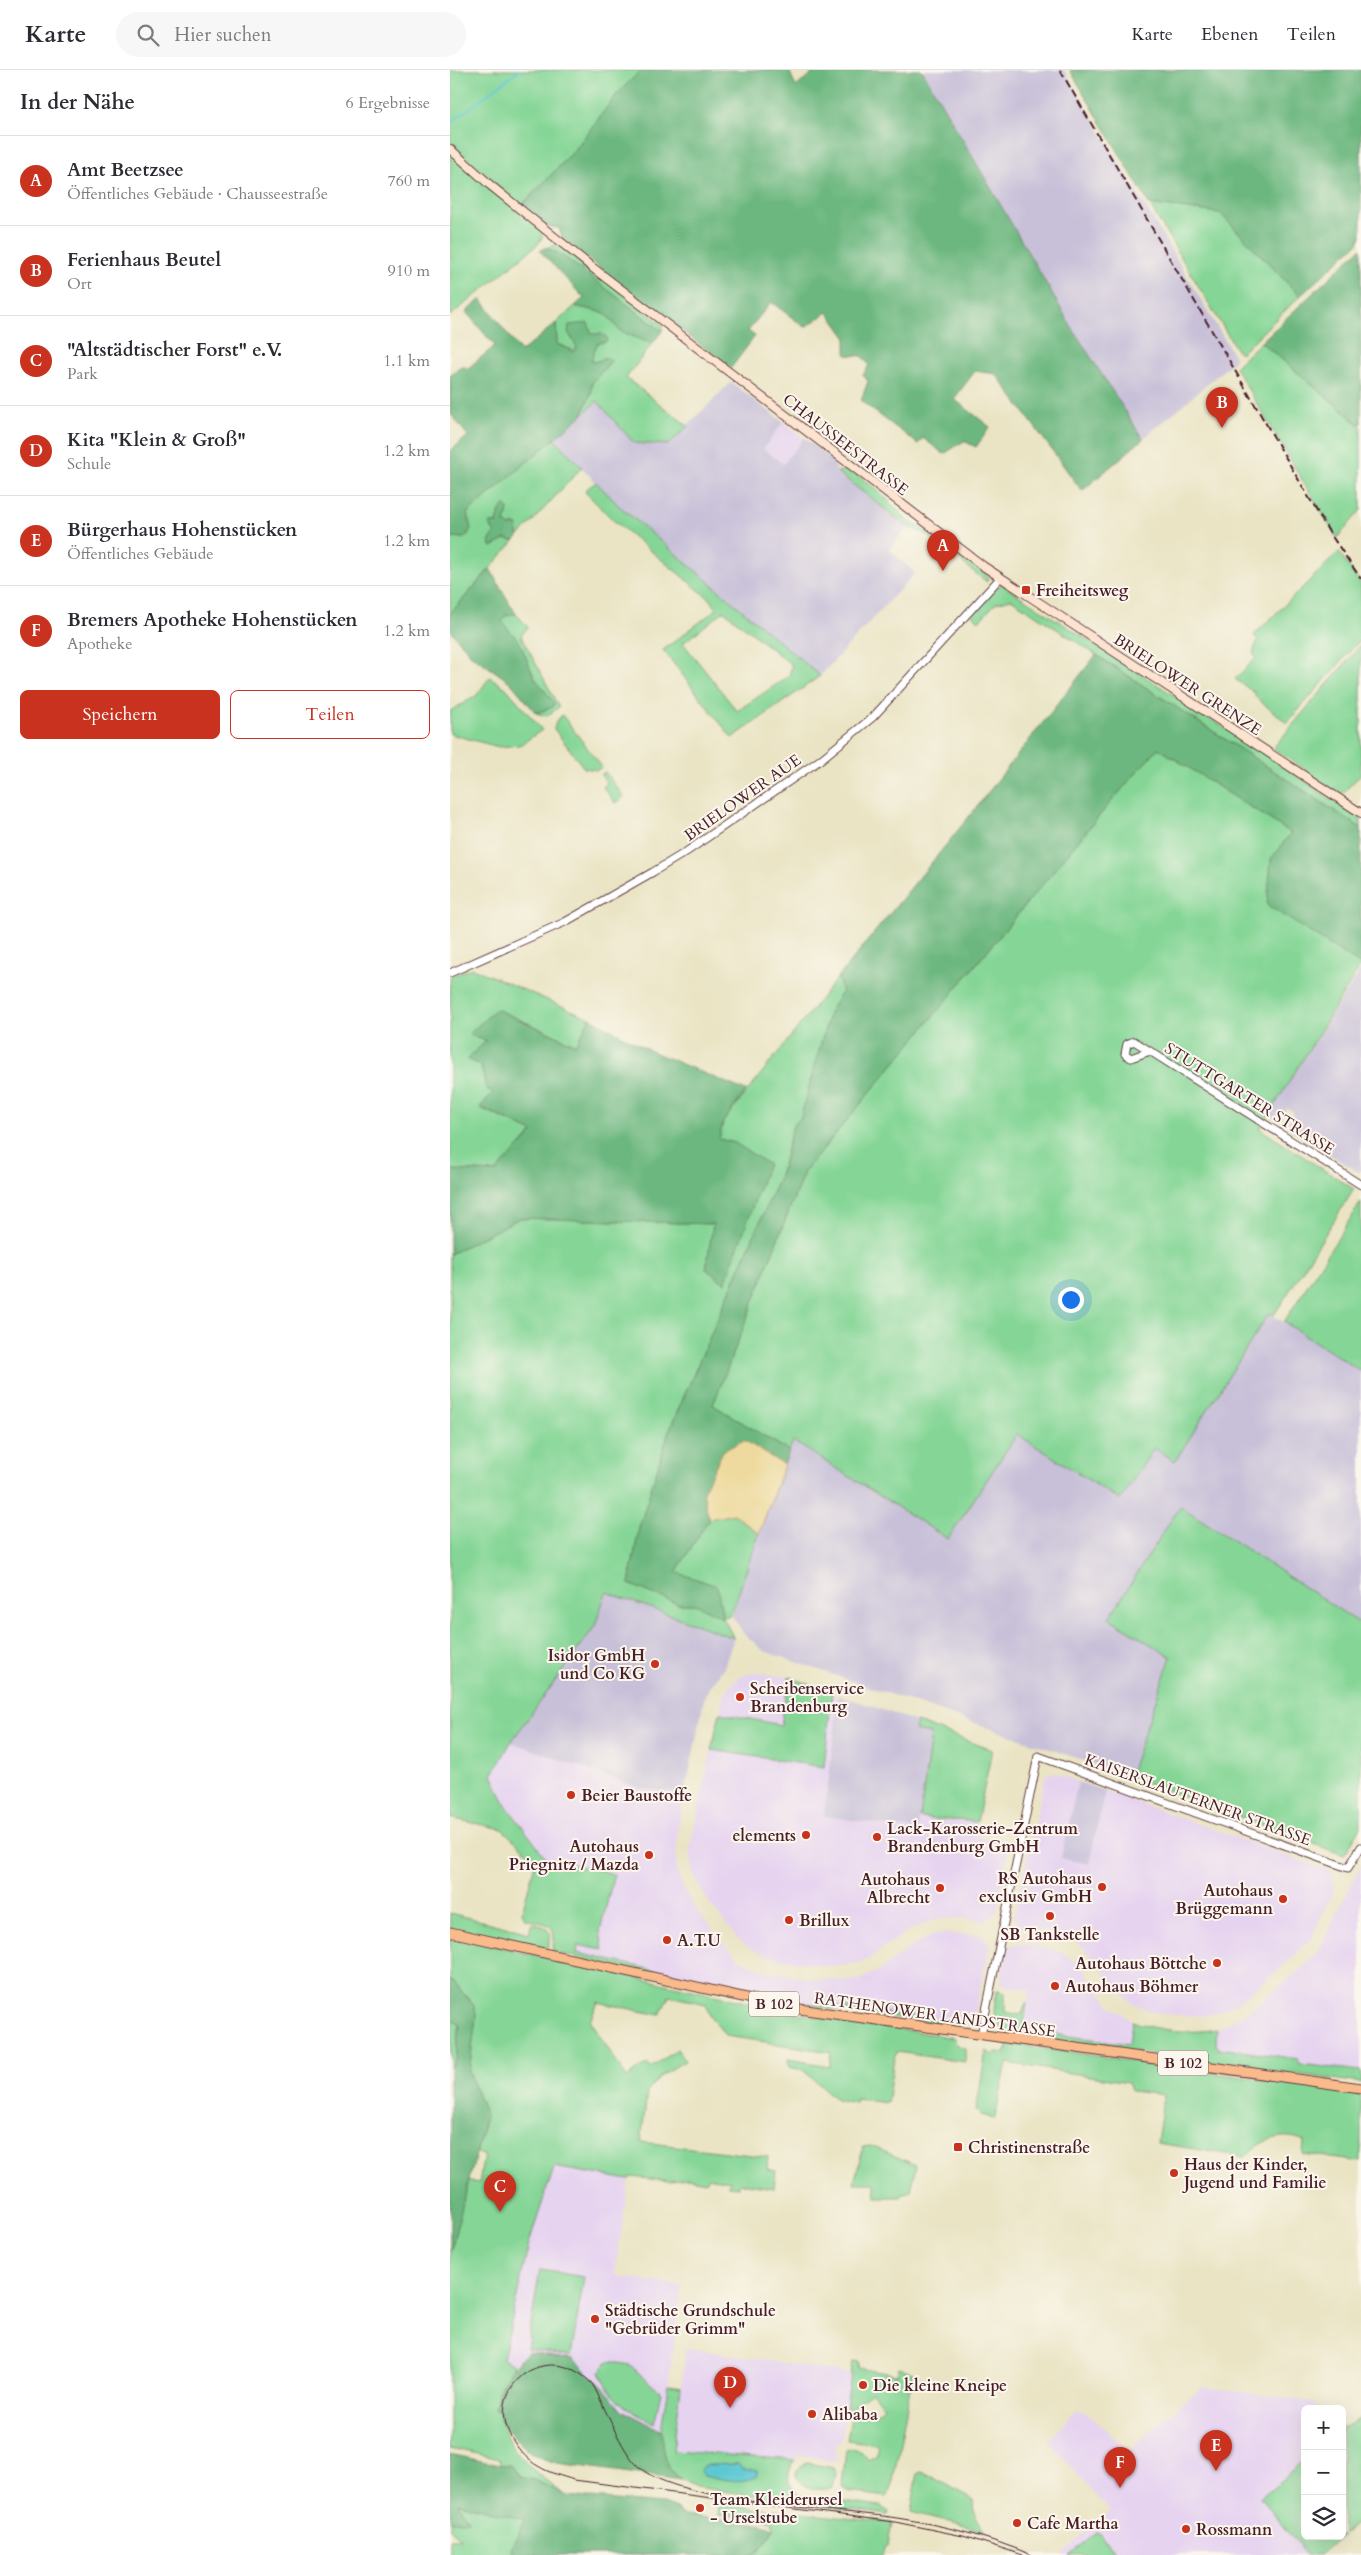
<!DOCTYPE html>
<html lang="de">
<meta charset="utf-8">
<style>
:root{--surface:#fff;--page:#f7f7f7;--text:#2b2b33;--muted:#7c7c81;--line:#e1e1e2;--accent:#c8321e}
body{margin:0;font-family:Cardo,serif;background:var(--page);color:var(--text)}
.controls{position:absolute;right:15px;bottom:15px;display:grid;overflow:hidden;border-radius:8px;box-shadow:0 5px 20px #0002}
.controls button{width:45px;height:45px;display:grid;place-items:center;padding:0;border:0;border-bottom:1px solid var(--line);background:var(--surface);color:var(--text);font:25px sans-serif}
.you{position:absolute;left:620px;top:1229px;width:18px;height:18px;margin:-12px;border:4px solid #fff;border-radius:50%;background:#1a73e8;box-shadow:0 0 0 8px #1a73e833}
.badge{display:grid;place-items:center;width:32px;height:32px;border-radius:50%;background:var(--accent);color:#fff;font-size:16px;font-weight:700}
.pin{position:absolute;translate:-50% -41px;filter:drop-shadow(0 1px 2px #0008)}
.pin::after{content:'';position:absolute;top:26px;width:18px;height:15px;background:inherit;clip-path:polygon(0 0,100% 0,50% 100%)}
.list{margin:0;padding:0;list-style:none}
h2{display:flex;justify-content:space-between;align-items:center;height:65px;margin:0;padding:0 20px;font-size:21px}
h2 small{font-size:16px;font-weight:400;color:var(--muted)}
.list li{display:grid;grid-template-columns:32px 1fr auto;gap:15px;align-items:center;box-sizing:border-box;height:90px;padding:0 20px;border-top:1px solid var(--line)}
.list b{display:block;font-size:19px;white-space:nowrap}
.list p{margin:0;font-size:16px;white-space:nowrap;color:var(--muted)}
.list em{font-size:16px;font-style:normal;color:var(--muted)}
.actions{display:flex;gap:10px;padding:15px 20px}
.actions a{flex:1;padding:11px 0;border:1px solid var(--accent);border-radius:8px;text-align:center;font-size:18px;color:var(--accent)}
.actions .main{background:var(--accent);color:#fff}
.icon{flex:none;width:28px;height:28px;fill:none;stroke:currentColor;stroke-width:2;stroke-linecap:round;stroke-linejoin:round}
.map{position:relative;flex:none;width:911px;height:2485px;overflow:hidden}
header{display:flex;align-items:center;gap:30px;box-sizing:border-box;height:70px;padding:0 25px;background:var(--surface);border-bottom:1px solid var(--line)}
header strong{font-size:24px}
nav{display:flex;gap:28px;margin-inline-start:auto;font-size:18px}
.search{width:350px;height:45px;background:var(--page);display:flex;align-items:center;gap:12px;box-sizing:border-box;padding:0 18px;border-radius:28px;color:var(--muted);font-size:19px}
main{display:flex}
aside{flex:1;background:var(--surface)}
.map>svg:first-child{display:block}
.built{fill:#e6d3f0}
.industrial{fill:#c8c0d8}
.green{fill:#85d696;stroke:#687a60;fill-rule:evenodd}
.forest{fill:#6cb77f;stroke:#5b6b55}
.sand{fill:#eeda9e;stroke:#9c7c64}
.water{fill:#5ac7d1;stroke:#52737e}
.lines{fill:none;stroke-linecap:round;stroke-linejoin:round}
.stream{stroke:#5ac7d1;stroke-width:2}
.tertiary-casing{stroke:#623d42;stroke-width:9}
.secondary-casing{stroke:#623d42;stroke-width:10}
.primary-casing{stroke:#623d42;stroke-width:11}
.tertiary{stroke:#fff;stroke-width:7}
.secondary{stroke:#fde4d1;stroke-width:8}
.primary{stroke:#fabb8c;stroke-width:9}
.tram{stroke:#4a1f2b;stroke-width:1}
.rail{stroke:#4a1f2b;stroke-width:2;stroke-dasharray:8 4;stroke-linecap:butt}
.poi-dot{fill:#c8321e;stroke:#fbf7ec;stroke-width:2}
.labels{text-anchor:middle;stroke-width:4;stroke-linejoin:round;paint-order:stroke}
.shield{fill:#fbf7ec;stroke:#7f6065;stroke-width:1}
.shield-label{font-size:15px;font-weight:bold;fill:#4a1f2b}
.street-label{font-size:16px;fill:#4a1f2b;stroke:#fbf7ec}
.poi-label{font-size:16px;font-weight:bold;fill:#4a1f2b;stroke:#fbf7ec;text-anchor:start}
</style>
<header>
<strong>Karte</strong>
<div class="search"><svg class="icon" aria-label="search" viewBox="0 0 24 24"><circle cx="10" cy="10" r="6"/><path d="M15 15l6 6"/></svg>Hier suchen</div>
<nav><a>Karte</a><a>Ebenen</a><a>Teilen</a></nav>
</header>
<main>
<aside>
<h2>In der Nähe<small>6 Ergebnisse</small></h2>
<ul class="list">
<li><span class="badge">A</span><div><b>Amt Beetzsee</b><p>Öffentliches Gebäude · Chausseestraße</p></div><em>760 m</em></li>
<li><span class="badge">B</span><div><b>Ferienhaus Beutel</b><p>Ort</p></div><em>910 m</em></li>
<li><span class="badge">C</span><div><b>&quot;Altstädtischer Forst&quot; e.V.</b><p>Park</p></div><em>1.1 km</em></li>
<li><span class="badge">D</span><div><b>Kita &quot;Klein &amp; Groß&quot;</b><p>Schule</p></div><em>1.2 km</em></li>
<li><span class="badge">E</span><div><b>Bürgerhaus Hohenstücken</b><p>Öffentliches Gebäude</p></div><em>1.2 km</em></li>
<li><span class="badge">F</span><div><b>Bremers Apotheke Hohenstücken</b><p>Apotheke</p></div><em>1.2 km</em></li>
</ul>
<div class="actions"><a class="main">Speichern</a><a>Teilen</a></div>
</aside>
<div class="map">
<svg width="911" height="2485" viewBox="0 0 911 2485">
<rect width="100%" height="100%" fill="#fbf7ec"/>
<filter id="ink" filterUnits="userSpaceOnUse"><feTurbulence type="fractalNoise" baseFrequency=".02" numOctaves="2"/><feDisplacementMap in="SourceGraphic" scale="10" xChannelSelector="R" yChannelSelector="G"/><feConvolveMatrix kernelMatrix="1 2 1 2 8 2 1 2 1" color-interpolation-filters="sRGB"/></filter>
<filter id="wash" filterUnits="userSpaceOnUse"><feTurbulence type="fractalNoise" baseFrequency=".0096" numOctaves="4" result="noise"/><feDisplacementMap in="SourceGraphic" scale="20" xChannelSelector="R" yChannelSelector="G"/><feGaussianBlur stdDeviation="1.12" result="paint"/><feColorMatrix in="noise" values="0 0 0 0 0 0 0 0 0 0 0 0 0 0 0 0 0 1.4 0 .05"/><feComposite in="paint" operator="in"/></filter>
<g filter="url(#wash)">
<rect width="100%" height="100%" fill="#eae4c4"/>
<path class="built" d="M333,352L354,368L333,394L313,379Z
M302,1602L339,1607L331,1655L270,1643L273,1627L280,1616L290,1607Z
M382,1626L389,1627L374,1746L468,1760L470,1748L497,1752L505,1749L527,1752L525,1766L560,1771L547,1841L539,1849L534,1851L510,1848L485,1849L459,1860L415,1891L394,1896H375L326,1888L302,1879L287,1868L259,1833L243,1804L240,1777L261,1680L374,1697Z
M61,1672L191,1719L235,1723L228,1756L226,1787L227,1800L233,1818L245,1838L277,1877L290,1889L303,1896L317,1901L370,1910L400,1911L411,1909L431,1900L459,1878L481,1866L496,1863L533,1866L540,1876L523,1948L518,1952H511L348,1932L127,1883L128,1875L153,1880L150,1861L163,1804L96,1788L55,1734L42,1705Z
M604,1702L628,1712L611,1788L639,1794L655,1721L879,1801L883,1805L882,1823L862,1867L833,1896L790,1931L772,1941L756,1945L733,1946L702,1942L681,1932L660,1911L644,1887L627,1872L605,1863L568,1856L564,1846L595,1706Z
M911,1795V2001L850,1994L768,1978L766,1975L767,1959L793,1946L855,1896L869,1880Z
M571,1873L611,1882L631,1895L660,1935L682,1951L679,1974L573,1960L579,1920L550,1915L557,1877Z
M107,2096L179,2110L165,2203L170,2207L232,2216L212,2361L172,2340L154,2318L78,2282L63,2295L53,2289L79,2173L104,2097Z
M236,2278L401,2304L391,2371L386,2373L384,2387L389,2389L388,2392L349,2385L345,2390L222,2381Z
M752,2317L864,2332L871,2339H855V2466H891L869,2485H611L660,2441L598,2371L626,2339L636,2342L678,2380Z"/>
<path class="industrial" d="M472,0H614L785,287L784,291L693,369L622,258Z
M281,312L333,352L313,379L333,394L354,368L384,391L387,402L458,457L439,479L465,503L370,606L169,436L104,369L147,331L218,375Z
M911,899V1101L908,1102L839,1059V1051L844,1042L837,1038L831,1047L825,1049L818,1045Z
M819,1243L911,1301V1554L730,1436L721,1587L679,1706L314,1581L294,1564L281,1544L342,1371L498,1469L567,1364L670,1430L704,1378L725,1391Z
M156,1522L284,1568L274,1597L255,1625L235,1723L191,1719L61,1672L145,1556Z
M389,1625L467,1652L465,1661L481,1663L468,1760L374,1746Z
M628,1712L655,1721L639,1794L611,1788Z"/>
<path class="green" d="M0,0H191L167,24L124,81L71,136L0,73Z
M0,82L92,161V168L87,175L0,246Z
M699,134L770,143L850,226L791,283L788,282Z
M105,175L113,178L213,255L212,261L109,183L95,178Z
M125,236L155,243L170,261L202,274L176,308L238,356L218,375L184,373L147,331L132,345L141,323L142,313L157,288L144,292L141,289L147,274L156,271L142,264L140,261L118,262L127,277L125,281L107,274L106,253Z
M811,272L911,356V440L887,468L785,297Z
M104,369L132,397L69,466L64,454L59,456L55,453L58,439L50,440L48,451L39,455L45,463L40,470V476H44L55,469L64,471L0,544V467L14,468L19,464L20,450L16,446L17,443Z
M399,399L431,423L458,452L481,461L538,506L537,512L474,463L458,457L387,402Z
M146,412L169,436L370,606L282,668L213,580L267,539L261,530L164,451L136,423L135,420ZM274,541L342,595L339,606L287,641L233,573Z
M889,482L911,514V569L837,653L804,626L806,624L785,609L806,588L803,583L808,570L804,565Z
M551,514L829,693L911,750V758L561,529L546,533L529,551L522,545Z
M66,544L78,557L71,566L109,637L97,646L86,643L103,637L104,633L84,607L69,571L51,552L56,545Z
M911,575V704L891,725L823,678Z
M40,607L56,618L92,660L70,675L49,677L0,664V641L26,626Z
M112,645L152,697L147,700L134,698L104,659L106,652Z
M708,678L841,763L821,789L911,895L810,1059L904,1119L824,1245L819,1243L725,1391L704,1378L670,1430L567,1364L498,1469L343,1371L339,1381L263,1335L354,1102L659,734Z
M155,702L174,727L165,733L153,717L157,713L151,705Z
M22,898L140,948L127,975L46,939L20,964L36,971L18,989L31,996L36,1018L43,1023L30,1038L83,1062L46,1102L0,1100V906Z
M388,907L392,921L380,941L350,1050L343,1055L331,1103L219,1361L189,1458L179,1514L228,1534H245L272,1547L226,1502L259,1449L284,1444L309,1464L281,1544L273,1548L284,1568L156,1522L145,1556L61,1672L42,1705L55,1734L96,1788L164,1804L150,1861L153,1880L128,1875L127,1883L348,1932L511,1952L509,1956L330,1932L102,1882C108,1853 101,1855 75,1849L72,1842L85,1794L79,1784L52,1759L0,1748V1184L70,1148L264,1154L256,1199L275,1213L285,1073L269,1069L273,1052Z
M911,1132V1301L834,1252Z
M730,1436L911,1554V1757L894,1785L679,1706L721,1587L659,1548Z
M339,1607L382,1622L374,1697L261,1680L270,1643L331,1655Z
M467,1652L542,1680L527,1752C507,1749 490,1751 470,1748L481,1664L465,1661Z
M0,1843L79,1863L82,1853L95,1857L101,1864L98,1877L93,1880L0,1858Z
M0,1866L345,1943L505,1968L506,1975L515,1978V1992L447,1982L444,1989L437,2033L406,2029L405,2033L386,2029L353,2000L339,1997L338,1989L379,1996L381,1982L276,1966L260,1946L256,1934L219,1926L210,1945L148,1932L140,1951L177,2008L197,1994L201,1998L227,1979L235,1991C220,2000 205,2007 197,2023L191,2072L318,2087L317,2099L326,2101L324,2118L289,2113L288,2117L279,2116L280,2111L257,2107L256,2112L239,2109L220,2111L180,2107L179,2110L104,2097L79,2173L53,2289L63,2295C59,2304 51,2313 48,2322C47,2328 50,2336 50,2342C52,2380 88,2404 116,2426L85,2410L70,2407L60,2395H50V2389L0,2378V2183L18,2111L29,2113L34,2085L26,2083L36,2046L19,2002L26,1947L25,1937L0,1908Z
M547,1921L555,1923V1942L571,1945L577,1932L573,1960L679,1974L682,1951C708,1961 740,1964 767,1959L766,1974L768,1978L848,1989L850,1994L911,2001V2013L557,1964V1960C538,1954 545,1937 547,1921Z
M2,1949L10,1954L6,1987L0,1998Z
M557,1973L911,2024V2092L853,2084L854,2071C834,2061 809,2070 795,2087L707,2073L714,2025L681,2021L678,2012L557,1993L545,2048L530,2045L526,2041L536,1981L543,1985L546,1982L556,1983Z
M421,2076L466,2095L461,2121L454,2123L451,2127H426L425,2113H404L413,2077Z
M90,2200L134,2207L121,2286L77,2279Z
M158,2291L180,2295L211,2323L204,2353C178,2340 162,2331 150,2302Z
M403,2291L409,2292L408,2298L447,2305L449,2298L463,2302L443,2412L437,2427L399,2422L394,2419L392,2415L396,2380C407,2375 412,2383 418,2390L427,2385L428,2374L397,2370L401,2348L413,2339H419L424,2345L434,2337L422,2322L399,2339L396,2338Z
M218,2315L231,2317L223,2381L345,2390L341,2395L339,2412L348,2425L431,2436L439,2442L438,2445L246,2417C238,2413 229,2409 223,2403C202,2380 215,2342 218,2315ZM288,2394L292,2399L306,2401L289,2410L254,2405L255,2395Z
M911,2348V2449L892,2465V2358Z
M855,2390V2466H891L869,2485H858L810,2428Z
M357,2393L383,2398L386,2403L383,2417C371,2423 345,2418 347,2400Z
M472,2401L524,2430L525,2447L535,2461L461,2442L468,2402Z
M8,2433L76,2450L60,2479L68,2485H4L0,2483V2469H11L0,2458V2451L18,2450Z
M269,2434L442,2453L438,2475L434,2476L432,2485H303L316,2473L324,2458L322,2451L268,2444Z
M648,2462L663,2480L657,2485H620Z"/>
<path class="forest" d="M191,0H339L346,17L366,0H472L622,258L693,369L632,421L546,304L525,301L504,329L540,357L526,377L514,371L494,384L473,368L468,374L411,331L418,311L413,305L419,295L412,286L396,285V267L378,242L355,257L321,232L298,261L305,266L281,298L113,170L109,158L95,156L71,136L124,81L167,24Z
M620,0H911V166L908,173L850,226L770,143L699,134Z
M95,178L109,183L212,261L202,274L170,261L155,243L125,236L134,228L90,181Z
M911,178V354L910,355L811,272Z
M31,229L71,282L106,253L107,274L124,282L127,277L118,262L119,255L138,253L142,264H151L157,267V271L147,274L141,290L144,292L157,288L162,290L142,313L141,323L132,345L17,443L21,459L14,468L0,467V381L18,366L0,343V306L13,295L17,299L45,276L16,242Z
M55,435L58,439L55,453L59,456L68,455L67,462L69,466L64,471L55,469L42,477L39,472L45,463L39,453H47L50,440Z
M40,499L66,544L56,545L52,552L69,571L84,607L104,633L103,637L86,643L60,612L20,584L0,560V544Z
M646,585L911,758V895L817,835L821,789L841,763L708,678L659,734L354,1102L263,1335L339,1381L334,1395L294,1370L253,1422L259,1449L226,1502L267,1516L273,1548L245,1534H228L179,1514L189,1458L219,1361L331,1103L343,1055L350,1049L380,941L392,921L388,907L518,748Z
M46,939L126,975L140,948L201,981L296,1021L273,1052L269,1069L285,1073L318,1094L275,1213L256,1199L263,1154L70,1148L0,1184V1100L46,1102L83,1062L30,1037L43,1023L36,1018L31,996L17,989L36,971L19,964Z
M0,1908L25,1937L26,1947L19,2002L36,2046L0,2183V1998L6,1987L10,1955L2,1950L0,1955Z
M78,2282L123,2289L154,2318L172,2340L212,2361C211,2382 215,2397 232,2410L107,2393C80,2387 67,2371 50,2351V2342L45,2338C49,2315 61,2298 78,2282Z
M0,2384L50,2395H60L70,2407L85,2410L116,2426L213,2434L226,2439L235,2446L294,2451L324,2458L316,2473L303,2485H68L60,2480L75,2450L8,2433L18,2451H0Z"/>
<path class="sand" d="M294,1370L334,1395L309,1464L284,1444L259,1449L253,1422L273,1381Z"/>
<path class="water" d="M288,2394L292,2399L307,2401V2405C293,2416 270,2408 254,2405L251,2400L255,2395Z"/>
<g class="lines">
<path class="stream" d="M0,53L69,0"/>
</g>
</g>
<g filter="url(#ink)">
<g class="lines">
<g class="tertiary-casing">
<path id="tertiary" d="M0,903L115,852L203,802L236,782L370,690L423,647L550,508
M700,981L681,988L675,984L677,974L684,971L911,1115
M531,1965L588,1686L898,1798L911,1777"/>
</g>
<g class="secondary-casing">
<path id="secondary" d="M0,79L40,115L143,198L533,496L911,743"/>
</g>
<g class="primary-casing">
<path id="primary" d="M0,1862L342,1938L911,2018"/>
</g>
<use href="#tertiary" class="tertiary"/>
<use href="#secondary" class="secondary"/>
<use href="#primary" class="primary"/>
<path class="tram" d="M573,2485L513,2466L445,2452L124,2410C112,2406 99,2403 88,2396C79,2391 72,2383 66,2375C26,2320 98,2264 143,2315C155,2337 171,2381 189,2397C228,2433 390,2439 447,2448C493,2455 539,2467 582,2485"/>
<path class="rail" d="M610,0L879,462L911,509"/>
</g>
</g>
<g class="poi-dot">
<rect x="571" y="515" width="10" height="10" rx="2.5"/>
<circle cx="205" cy="1594" r="5"/>
<circle cx="290" cy="1627" r="5"/>
<circle cx="121" cy="1725" r="5"/>
<circle cx="356" cy="1765" r="5"/>
<circle cx="427" cy="1767" r="5"/>
<circle cx="199" cy="1785" r="5"/>
<circle cx="652" cy="1817" r="5"/>
<circle cx="490" cy="1818" r="5"/>
<circle cx="833" cy="1829" r="5"/>
<circle cx="600" cy="1846" r="5"/>
<circle cx="339" cy="1850" r="5"/>
<circle cx="217" cy="1870" r="5"/>
<circle cx="767" cy="1893" r="5"/>
<circle cx="605" cy="1916" r="5"/>
<rect x="503" y="2072" width="10" height="10" rx="2.5"/>
<circle cx="724" cy="2103" r="5"/>
<circle cx="145" cy="2249" r="5"/>
<circle cx="413" cy="2315" r="5"/>
<circle cx="362" cy="2344" r="5"/>
<circle cx="250" cy="2438" r="5"/>
<circle cx="567" cy="2453" r="5"/>
<circle cx="736" cy="2459" r="5"/>
</g>
<g class="labels">
<g class="shield">
<rect x="299" y="1921.5" width="50" height="25" rx="4"/>
<rect x="708" y="1980.5" width="50" height="25" rx="4"/>
</g>
<g class="shield-label">
<text x="324" y="1939">B 102</text>
<text x="733" y="1998">B 102</text>
</g>
<g class="street-label">
<text transform="translate(396 374) rotate(38)" y="6">CHAUSSEESTRASSE</text>
<text transform="translate(738 614) rotate(33)" y="6">BRIELOWER GRENZE</text>
<text transform="translate(292 727) rotate(-35)" y="6">BRIELOWER AUE</text>
<text transform="translate(800 1028) rotate(32)" y="6">STUTTGARTER STRASSE</text>
<text transform="translate(748 1729) rotate(20)" y="6">KAISERSLAUTERNER STRASSE</text>
<text transform="translate(485 1944) rotate(8)" y="6">RATHENOWER LANDSTRASSE</text>
</g>
<g class="poi-label">
<text x="586" y="526">Freiheitsweg</text>
<text x="195" y="1591" text-anchor="end">Isidor GmbH<tspan x="195" dy="18">und Co KG</tspan></text>
<text x="300" y="1624">Scheibenservice<tspan x="300" dy="18">Brandenburg</tspan></text>
<text x="131" y="1731">Beier Baustoffe</text>
<text x="437" y="1764">Lack-Karosserie-Zentrum<tspan x="437" dy="18">Brandenburg GmbH</tspan></text>
<text x="346" y="1771" text-anchor="end">elements</text>
<text x="189" y="1782" text-anchor="end">Autohaus<tspan x="189" dy="18">Priegnitz / Mazda</tspan></text>
<text x="642" y="1814" text-anchor="end">RS Autohaus<tspan x="642" dy="18">exclusiv GmbH</tspan></text>
<text x="480" y="1815" text-anchor="end">Autohaus<tspan x="480" dy="18">Albrecht</tspan></text>
<text x="823" y="1826" text-anchor="end">Autohaus<tspan x="823" dy="18">Brüggemann</tspan></text>
<text x="349" y="1856">Brillux</text>
<text x="600" y="1870" text-anchor="middle">SB Tankstelle</text>
<text x="227" y="1876">A.T.U</text>
<text x="757" y="1899" text-anchor="end">Autohaus Böttche</text>
<text x="615" y="1922">Autohaus Böhmer</text>
<text x="518" y="2083">Christinenstraße</text>
<text x="734" y="2100">Haus der Kinder,<tspan x="734" dy="18">Jugend und Familie</tspan></text>
<text x="155" y="2246">Städtische Grundschule<tspan x="155" dy="18">"Gebrüder Grimm"</tspan></text>
<text x="423" y="2321">Die kleine Kneipe</text>
<text x="372" y="2350">Alibaba</text>
<text x="260" y="2435">Team Kleiderursel<tspan x="260" dy="18">- Urselstube</tspan></text>
<text x="577" y="2459">Cafe Martha</text>
<text x="746" y="2465">Rossmann</text>
</g>
</g>
</svg>
<div class="controls">
<button>+</button>
<button>−</button>
<button><svg class="icon" aria-label="layers" viewBox="0 0 24 24"><path d="M12 4l9 5-9 5-9-5zM3 14l9 5 9-5"/></svg></button>
</div>
<div class="you"></div>
<div class="pin badge" style="left:493px;top:501px">A</div>
<div class="pin badge" style="left:772px;top:358px">B</div>
<div class="pin badge" style="left:50px;top:2142px">C</div>
<div class="pin badge" style="left:280px;top:2338px">D</div>
<div class="pin badge" style="left:766px;top:2401px">E</div>
<div class="pin badge" style="left:670px;top:2418px">F</div>
</div>
</main>
